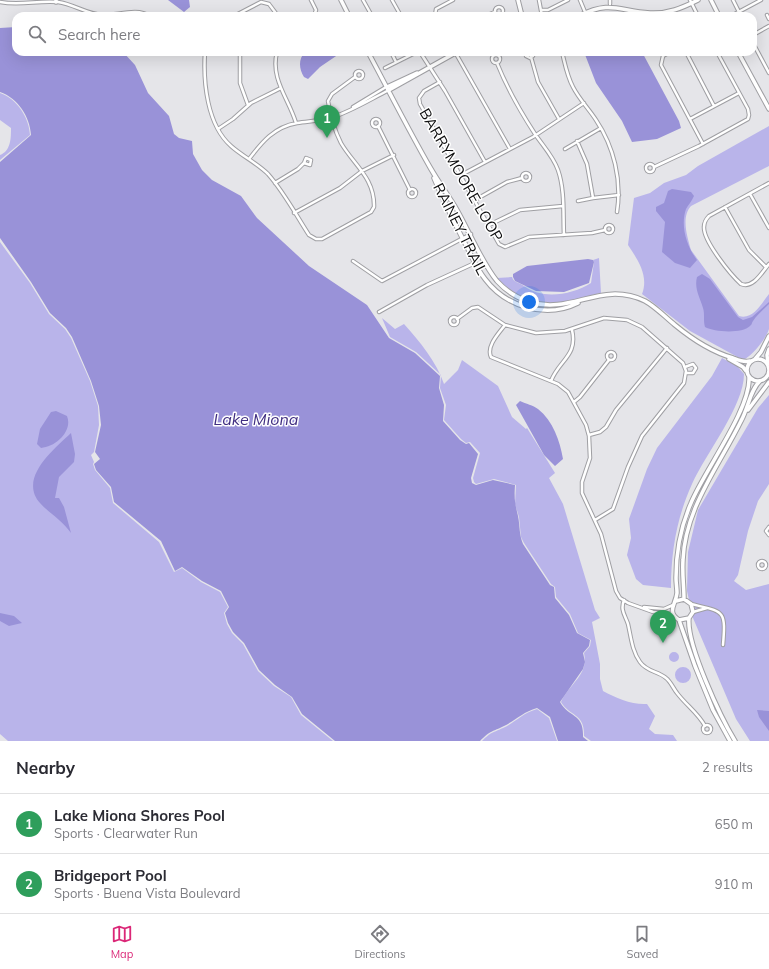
<!DOCTYPE html>
<meta charset="utf-8">
<style>
:root{--surface:#fff;--page:#f2f2f3;--text:#2b2b33;--muted:#7c7c81;--line:#e1e1e2;--accent:#db2777}
body{margin:0;font-family:Mulish,sans-serif;background:var(--page);color:var(--text)}
.you{position:absolute;left:529px;top:302px;width:14px;height:14px;margin:-10px;border:3px solid #fff;border-radius:50%;background:#1a73e8;box-shadow:0 0 0 6px #1a73e833}
.badge{display:grid;place-items:center;width:26px;height:26px;border-radius:50%;background:var(--accent);color:#fff;font-size:13px;font-weight:700}
.pin{position:absolute;translate:-50% -33px;filter:drop-shadow(0 1px 2px #0008)}
.pin::after{content:'';position:absolute;top:21px;width:14px;height:12px;background:inherit;clip-path:polygon(0 0,100% 0,50% 100%)}
.list{margin:0;padding:0;list-style:none}
h2{display:flex;justify-content:space-between;align-items:center;height:52px;margin:0;padding:0 16px;font-size:17px}
h2 small{font-size:13px;font-weight:400;color:var(--muted)}
.list li{display:grid;grid-template-columns:26px 1fr auto;gap:12px;align-items:center;box-sizing:border-box;height:60px;padding:0 16px;border-top:1px solid var(--line)}
.list b{display:block;font-size:15px;white-space:nowrap}
.list p{margin:0;font-size:13px;white-space:nowrap;color:var(--muted)}
.list em{font-size:13px;font-style:normal;color:var(--muted)}
.icon{flex:none;width:22px;height:22px;fill:none;stroke:currentColor;stroke-width:2;stroke-linecap:round;stroke-linejoin:round}
.map{position:relative;flex:none;width:769px;height:741px;overflow:hidden}
.search{position:absolute;background:var(--surface);box-shadow:0 4px 16px #0002;left:12px;right:12px;top:12px;height:44px;display:flex;align-items:center;gap:10px;box-sizing:border-box;padding:0 14px;border-radius:12px;color:var(--muted);font-size:15px}
.sheet{height:172px;background:var(--surface)}
nav{display:flex;justify-content:space-around;align-items:center;box-sizing:border-box;height:56px;border-top:1px solid var(--line);background:var(--surface);font-size:11px;color:var(--muted)}
nav a{display:grid;justify-items:center;gap:2px}
nav .on{color:var(--accent)}
.map>svg:first-child{display:block}
.green{fill:#b9b4ea}
.water{fill:#9992d8}
.lines{fill:none;stroke-linecap:round;stroke-linejoin:round}
.street-casing{stroke:#9f9fa3;stroke-width:4.5}
.secondary-casing{stroke:#9f9fa3;stroke-width:5.5}
.street{stroke:#fff;stroke-width:2.5}
.secondary{stroke:#fff;stroke-width:3.5}
.labels{text-anchor:middle;stroke-width:3;stroke-linejoin:round;paint-order:stroke}
.street-label{font-size:15px;fill:#0e0e0f;stroke:#fff}
.water-label{font-size:16px;font-style:italic;fill:#402e81;stroke:#fff}
</style>
<div class="map">
<svg width="769" height="741" viewBox="0 0 769 741">
<rect width="100%" height="100%" fill="#e5e5e9"/>
<path class="green" d="M0,93C17,99 29,117 30,135L0,160V155C11,151 11,138 11,128L0,120Z
M769,126V166L691,206C681,217 687,236 691,250L739,316C753,320 761,304 769,294C769,304 769,319 769,329C766,339 752,356 743,360L690,331L642,294C649,276 638,260 628,245L634,198L650,193L664,183L686,175L698,166Z
M0,242L30,283L49,314L65,329L71,338L90,381L98,406L99,425L94,452L91,455L94,462L93,464L95,470L110,488L113,503L159,542L174,572L182,568L201,582L220,592L228,607L224,613L227,624L232,633L243,644L258,671L274,686L291,697L301,715L333,741H8L0,734Z
M599,258L601,293C589,295 579,300 568,302C540,306 516,299 497,278L512,277C514,283 519,282 524,286C542,300 572,295 591,283L594,262L593,260Z
M382,318L395,329L404,324C420,342 436,361 444,384L458,370L462,360L498,386L512,417L526,429L527,428L555,473L549,478L563,504L595,610L600,618L592,622L600,664V679L603,691C616,698 632,705 647,704L655,716L649,729L655,734L673,735L677,741H591L584,736C585,713 570,717 561,702C569,684 589,675 584,653L590,646L591,640L578,633L570,614L556,597L555,587L551,584L524,543L521,537L519,517L515,504L516,485L494,479L476,484L474,482L473,478L480,453L470,442L466,443L461,439L444,420L446,405L440,388L441,375L416,352L390,337Z
M722,358L737,366L744,374C744,406 706,453 692,484C677,517 671,551 671,588L643,585L636,579L627,555L631,538L629,519L647,469L657,448L712,376Z
M769,395V484L758,501L748,531L738,575L734,581L746,590L769,584V741H750L736,719L693,618L687,591L688,552L698,510L758,408Z
M669 657a5 5 0 1 1 10 0a5 5 0 1 1-10 0Z
M675 675a8 8 0 1 1 16 0a8 8 0 1 1-16 0Z
M537,709L549,718L557,741H482C491,732 492,733 503,728C516,722 521,714 537,709Z"/>
<path class="water" d="M168,0H189L190,7L184,12Z
M16,27V52H123L135,65L148,93L169,116L174,134L179,138L192,141L193,154L202,170L212,180L241,196L257,218L309,266L367,305L389,338L415,353L440,376L439,388L444,405L443,421L460,440L466,444L469,443L478,454L471,478L472,483L476,485L493,480L515,485C514,500 515,503 518,516C520,526 519,535 523,544L550,585L554,587L555,598L569,615L577,633L590,640L589,646L583,653L585,662L583,669L560,702C569,718 584,713 583,737L588,741H558L550,717L537,708C523,712 516,720 504,726C492,732 491,730 480,741H335L302,714L292,697L275,685L259,670L244,643L233,632L228,623L225,613L229,607L221,591L202,581L182,567L175,571L161,541L114,502L111,487L96,470L94,464L100,459L95,452L101,425L99,406L91,381L72,337L66,328L50,313L31,282L0,238V162L31,135C30,117 18,98 0,92V28Z
M305,52H342L320,67L308,79L304,77C299,69 298,59 305,52Z
M584,52H642L679,121L681,128L657,139L632,142L622,121L596,83Z
M672,189L691,192L694,196C692,201 688,205 686,209C680,226 687,247 697,260L690,268L675,263L662,252L665,222L656,211V207L664,203L668,191Z
M588,259L593,260L594,262L589,283L564,292L536,291L515,281L513,277V274L527,266Z
M702,274L710,279L738,317L743,320L752,317L769,302V304C764,309 757,315 753,321C751,324 753,323 750,326C742,334 714,332 705,327C703,321 705,314 703,308C700,297 694,289 697,277Z
M520,401C526,404 533,405 538,409C553,421 560,441 563,459L555,466L544,455L516,405Z
M56,411L67,416C73,431 56,447 41,448L37,444L40,429L51,412Z
M71,433L75,454L74,462L59,477L55,498H59L64,507L71,533C62,520 50,514 40,503C18,478 54,449 71,433Z
M0,613L14,616L22,623L9,626L0,621Z
M757,710L769,711V731L759,717Z"/>
<g class="lines">
<g class="street-casing">
<path id="street" d="M311,0L316,10L314,16
M363,0L372,16
M392,0L401,16
M539,0L542,16
M580,0L585,12
M610,0V4
M690,0L698,16
M733,0L739,12
M0,2C21,6 38,0 58,2C73,4 87,14 102,15C115,16 138,7 149,16
M495 11a4 4 0 1 1 8 0a4 4 0 1 1-8 0Z
M541,10H548L568,0
M767,15L769,19
M153,16H155
M234,16L261,2L269,4L278,16
M435,16L436,9L453,0
M485,16L495,12
M731,16L761,0
M753,35L769,26
M753,43L769,73
M205,52C203,82 207,125 231,146C242,156 257,163 268,174C284,192 296,215 309,235L316,239H322L371,212L374,207C375,178 353,164 341,143C335,131 330,114 328,101L332,94L355,77
M240,52V83L248,105
M277,52C270,79 289,99 296,123
M391,52L396,62
M420,52L445,91L485,162
M455,52L510,149
M526,52V56L530,58L533,56L534,52
M562,52C565,64 567,76 573,87C579,99 589,109 596,120C614,147 622,180 617,212
M670,52L663,56L661,65L703,144
M686,52L714,106
M492 59a4 4 0 1 1 8 0a4 4 0 1 1-8 0Z
M531,57L538,82L559,119
M497,63C507,88 520,111 535,134C543,146 553,156 558,170C565,190 563,214 564,235
M385,68L417,52
M355 75a4 4 0 1 1 8 0a4 4 0 1 1-8 0Z
M440,82L424,91L419,98L420,104L499,244L505,247L529,237L592,233L605,230
M353,107L386,87
M690,119L739,93
M372 123a4 4 0 1 1 8 0a4 4 0 1 1-8 0Z
M378,126L410,190
M218,129L233,119L251,103L281,88
M577,141L587,164L593,198
M565,149L601,128
M249,159C262,142 274,127 297,123C309,121 321,121 333,117C352,111 371,99 389,90
M646 168a4 4 0 1 1 8 0a4 4 0 1 1-8 0Z
M654,167L699,146L748,119L749,115L748,109L717,52
M522 177a4 4 0 1 1 8 0a4 4 0 1 1-8 0Z
M461,175L533,137L584,103
M275,183L298,169L304,163L306,158L311,160L310,165L304,163
M769,183L709,216C706,219 704,222 704,227C703,241 731,275 741,284C753,289 762,272 769,264
M408 193a4 4 0 1 1 8 0a4 4 0 1 1-8 0Z
M750,194L769,228
M475,200L507,182L522,178
M578,201L593,198L619,195
M725,207L749,250L766,267
M294,213L340,188L362,171L394,155
M605 229a4 4 0 1 1 8 0a4 4 0 1 1-8 0Z
M489,225L520,210L563,206
M353,261L382,281L471,234
M379,312L427,285L475,263
M450 321a4 4 0 1 1 8 0a4 4 0 1 1-8 0Z
M457,319L472,308L478,307L505,325L536,333L565,331L604,318L627,320L642,327L683,363L686,371L684,383L642,436L628,467L613,509L595,520
M505,325C499,333 486,346 491,357L558,384L568,392L586,425L589,436L590,458L582,482V493L601,534L616,591L620,598L628,603L653,612L672,614
M607 356a4 4 0 1 1 8 0a4 4 0 1 1-8 0Z
M685,367L693,364L696,368L693,373H686
M551,381C559,360 578,356 572,330
M574,402L580,397L609,360
M589,435L600,432L606,427L616,410L667,348
M769,527L766,531L769,535
M758 565a4 4 0 1 1 8 0a4 4 0 1 1-8 0Z
M624,600C620,610 625,615 628,624C631,637 632,651 640,662C647,672 658,671 666,678C671,682 673,688 677,693C686,705 698,713 705,726
M691,604C724,612 726,609 723,645
M644,607L664,609L673,605
M693,612L707,608
M703 729a4 4 0 1 1 8 0a4 4 0 1 1-8 0Z"/>
</g>
<g class="secondary-casing">
<path id="secondary" d="M341,0L349,16
M518,0L522,16
M711,0L719,16
M56,2V0
M579,16C611,0 618,11 650,13C668,14 682,8 698,0
M368,52C389,91 409,131 431,169C439,183 449,196 457,210C469,231 482,263 497,281C506,291 517,298 530,302C572,315 601,280 645,301C656,307 665,317 675,325C692,339 712,352 733,358C738,360 744,363 750,361
M738,52L769,109
M387,87L417,73
M389,90L457,52
M434,178C444,202 455,224 467,247C472,257 477,269 485,279C506,307 546,319 578,303
M747 370a11 11 0 1 1 22 0a11 11 0 1 1-22 0Z
M729,359L743,367L746,371
M755,359L761,352L769,336
M768,364L767,355L769,349
M748,410L769,382
M684,599C684,586 682,573 683,560C685,508 719,466 741,421C748,409 750,390 760,381
M676,601L684,599L691,604L693,612L689,618L679,620C666,612 676,604 677,593C677,588 676,583 676,578C676,554 681,526 691,503C704,471 751,409 749,377
M689,618C686,644 721,718 735,741
M679,620L695,666L713,710L730,741"/>
</g>
<use href="#street" class="street"/>
<use href="#secondary" class="secondary"/>
</g>
<g class="labels">
<g class="street-label">
<text transform="translate(461 175) rotate(60)" y="5">BARRYMOORE LOOP</text>
<text transform="translate(460 229) rotate(63)" y="5">RAINEY TRAIL</text>
</g>
<g class="water-label">
<text x="256" y="425">Lake Miona</text>
</g>
</g>
</svg>
<div class="you"></div>
<div class="pin badge" style="left:327px;top:138px;background:#2e9e5b">1</div>
<div class="pin badge" style="left:663px;top:643px;background:#2e9e5b">2</div>
<div class="search"><svg class="icon" aria-label="search" viewBox="0 0 24 24"><circle cx="10" cy="10" r="6"/><path d="M15 15l6 6"/></svg>Search here</div>
</div>
<section class="sheet">
<h2>Nearby<small>2 results</small></h2>
<ul class="list">
<li><span class="badge" style="background:#2e9e5b">1</span><div><b>Lake Miona Shores Pool</b><p>Sports · Clearwater Run</p></div><em>650 m</em></li>
<li><span class="badge" style="background:#2e9e5b">2</span><div><b>Bridgeport Pool</b><p>Sports · Buena Vista Boulevard</p></div><em>910 m</em></li>
</ul>
</section>
<nav>
<a class="on"><svg class="icon" aria-label="map" viewBox="0 0 24 24"><path d="M3 6l6-2 6 2 6-2v14l-6 2-6-2-6 2zM9 4v14M15 6v14"/></svg>Map</a>
<a><svg class="icon" aria-label="directions" viewBox="0 0 24 24"><path d="M12 3l9 9-9 9-9-9zM9 14v-3h6M13 9l2 2-2 2"/></svg>Directions</a>
<a><svg class="icon" aria-label="saved" viewBox="0 0 24 24"><path d="M7 4h10v16l-5-4-5 4z"/></svg>Saved</a>
</nav>
